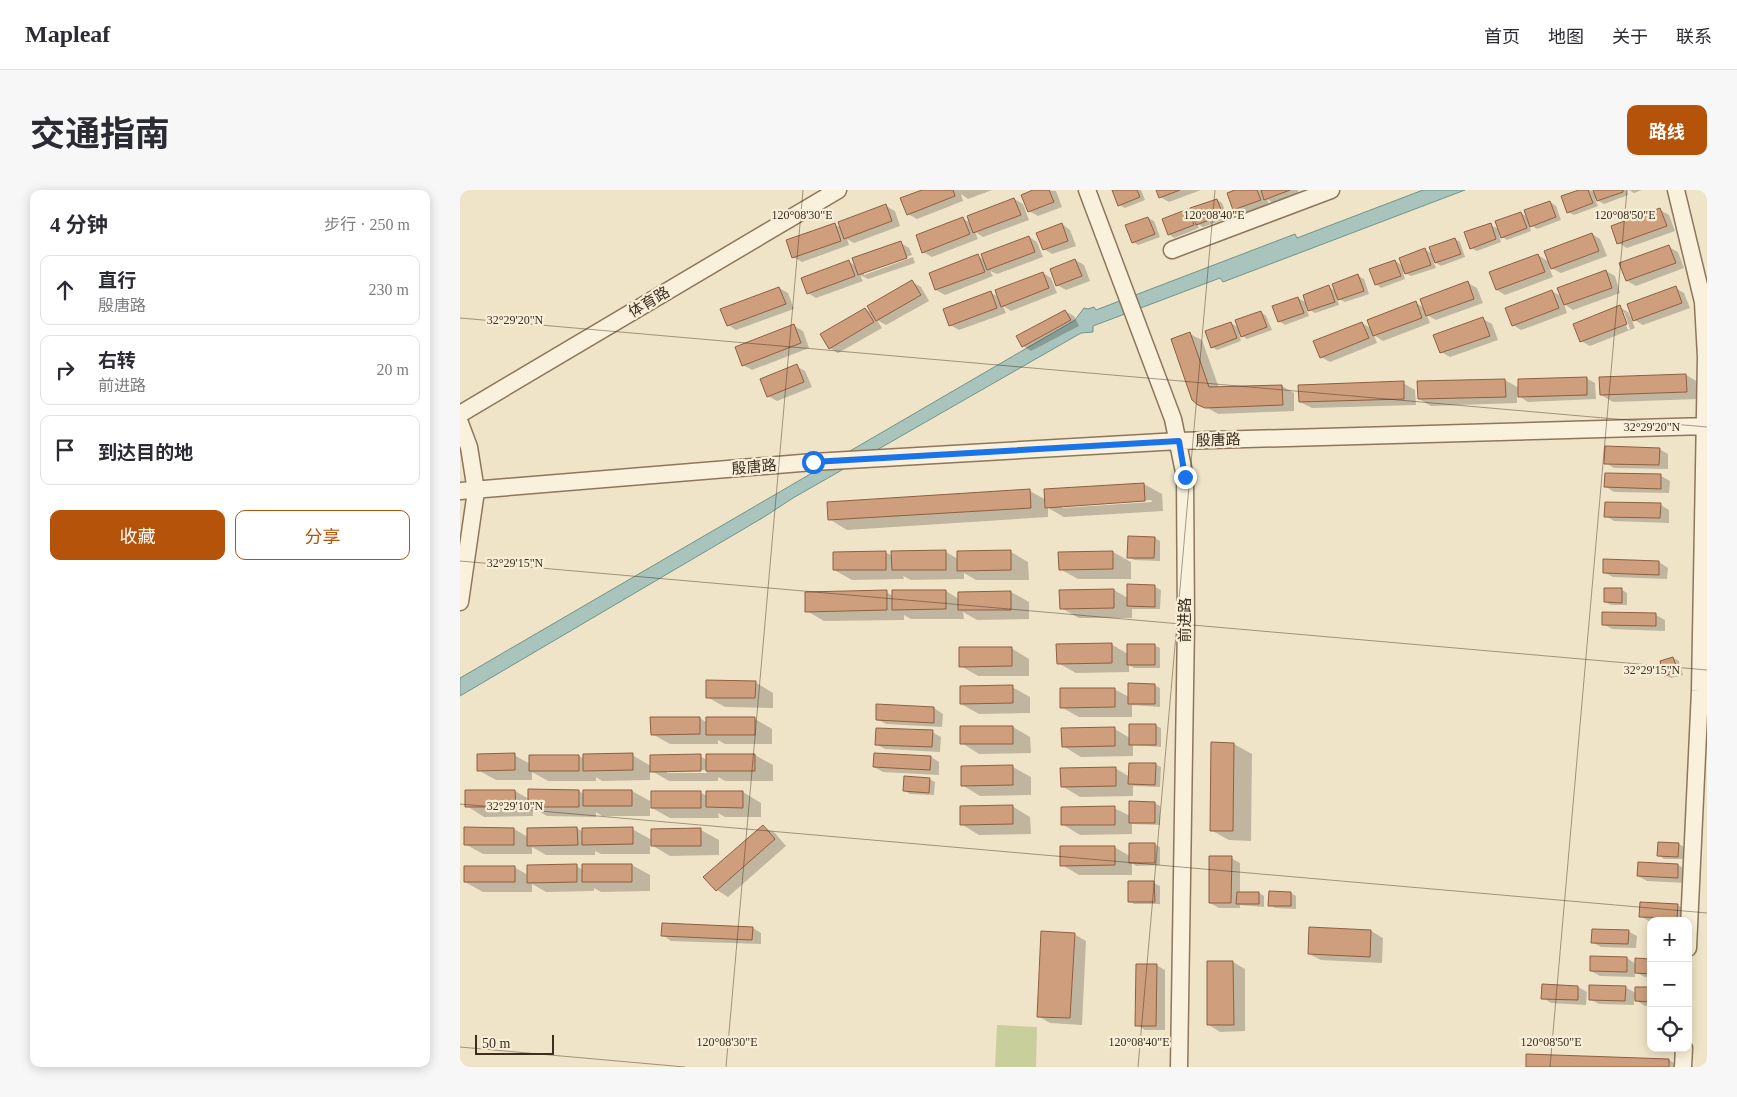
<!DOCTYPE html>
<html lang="zh">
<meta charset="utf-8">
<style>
:root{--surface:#fff;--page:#f7f7f7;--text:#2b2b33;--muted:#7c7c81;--line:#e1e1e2;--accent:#b45309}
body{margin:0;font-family:"Times New Roman","Noto Sans SC",serif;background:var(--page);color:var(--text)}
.controls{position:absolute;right:15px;bottom:15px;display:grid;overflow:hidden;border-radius:10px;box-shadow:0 2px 12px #0003}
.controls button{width:45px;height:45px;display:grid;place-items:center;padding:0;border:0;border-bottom:1px solid var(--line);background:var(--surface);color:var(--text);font:25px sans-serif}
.scale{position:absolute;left:15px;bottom:12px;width:79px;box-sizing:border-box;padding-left:5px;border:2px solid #3d2e20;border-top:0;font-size:14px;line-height:18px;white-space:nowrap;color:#3d2e20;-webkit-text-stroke:4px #f7eed8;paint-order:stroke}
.stop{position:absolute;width:15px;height:15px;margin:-11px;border:4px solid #1a73e8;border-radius:50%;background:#fff}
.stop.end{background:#1a73e8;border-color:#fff;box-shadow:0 1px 5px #0008}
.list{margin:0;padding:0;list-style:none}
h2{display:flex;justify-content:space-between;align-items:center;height:65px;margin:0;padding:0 20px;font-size:21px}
h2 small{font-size:16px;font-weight:400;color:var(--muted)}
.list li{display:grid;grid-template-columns:32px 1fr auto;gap:15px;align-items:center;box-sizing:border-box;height:70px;margin:0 10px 10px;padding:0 10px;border:1px solid var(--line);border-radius:10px}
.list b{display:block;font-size:19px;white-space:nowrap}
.list p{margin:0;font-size:16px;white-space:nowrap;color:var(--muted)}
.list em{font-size:16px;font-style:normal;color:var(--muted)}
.actions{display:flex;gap:10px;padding:15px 20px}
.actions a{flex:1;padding:11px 0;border:1px solid var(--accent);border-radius:10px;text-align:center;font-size:18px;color:var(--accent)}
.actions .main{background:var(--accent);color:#fff}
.icon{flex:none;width:28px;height:28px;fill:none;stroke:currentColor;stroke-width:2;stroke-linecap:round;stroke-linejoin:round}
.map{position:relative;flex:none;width:1247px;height:877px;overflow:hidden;border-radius:10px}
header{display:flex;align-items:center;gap:30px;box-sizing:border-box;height:70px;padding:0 25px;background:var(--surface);border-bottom:1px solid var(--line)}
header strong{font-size:24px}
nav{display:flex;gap:28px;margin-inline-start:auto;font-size:18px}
.intro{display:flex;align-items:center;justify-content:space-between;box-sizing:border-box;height:120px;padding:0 30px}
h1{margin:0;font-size:35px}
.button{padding:12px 22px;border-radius:10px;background:var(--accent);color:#fff;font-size:18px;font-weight:700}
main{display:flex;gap:30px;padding:0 30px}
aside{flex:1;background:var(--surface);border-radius:10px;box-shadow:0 2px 12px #0003}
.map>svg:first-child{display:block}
.green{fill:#c9cf9b}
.water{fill:#a9c4bc;stroke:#6f938a}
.shadow{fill:#0003;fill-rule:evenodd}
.building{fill:#cf9f7d;stroke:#8d5f41}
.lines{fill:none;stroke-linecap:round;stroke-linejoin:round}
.minor-casing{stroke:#8d765c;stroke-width:19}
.minor{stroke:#faf1dc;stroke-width:16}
.route{stroke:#1a73e8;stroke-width:6}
.ticks{fill:none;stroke:#3d2e20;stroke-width:1;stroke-opacity:0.45}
.labels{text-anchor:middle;stroke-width:4.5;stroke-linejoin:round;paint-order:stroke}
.street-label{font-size:15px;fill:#3d2e20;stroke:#f7eed8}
.ticks-label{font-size:12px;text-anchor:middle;fill:#3d2e20;stroke:#f7eed8;stroke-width:4.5;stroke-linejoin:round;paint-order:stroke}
</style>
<header>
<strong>Mapleaf</strong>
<nav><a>首页</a><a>地图</a><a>关于</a><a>联系</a></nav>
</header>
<div class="intro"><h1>交通指南</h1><a class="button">路线</a></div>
<main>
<aside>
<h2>4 分钟<small>步行 · 250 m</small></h2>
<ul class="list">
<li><svg class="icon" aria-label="ahead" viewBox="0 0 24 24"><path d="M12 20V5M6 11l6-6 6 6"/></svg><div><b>直行</b><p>殷唐路</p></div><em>230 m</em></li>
<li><svg class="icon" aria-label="right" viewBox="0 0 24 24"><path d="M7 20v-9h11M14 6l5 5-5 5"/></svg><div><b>右转</b><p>前进路</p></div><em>20 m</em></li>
<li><svg class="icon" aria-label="arrive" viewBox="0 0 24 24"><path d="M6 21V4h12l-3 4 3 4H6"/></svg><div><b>到达目的地</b></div></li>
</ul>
<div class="actions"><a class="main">收藏</a><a>分享</a></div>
</aside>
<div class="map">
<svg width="1247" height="877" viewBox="0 0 1247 877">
<rect width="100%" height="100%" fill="#f0e4c8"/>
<path class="green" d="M537,835L577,837L576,877H535Z"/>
<path class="water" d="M963,0H1005L763,92L760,88L633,136V142L621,143L333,308L304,327L0,506V488L615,130L624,118L628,119L634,117L636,120L835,44L837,48Z"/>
<path class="shadow" d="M465,0H532L508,9L501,4L503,11L457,29L448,24Z
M577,0L596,1L602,17L578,26L569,21Z
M653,0H681L685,10L665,18L659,15Z
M698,0H741L709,12L700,7Z
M779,0H838L839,4L814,14L807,9L809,15L783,24L774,19Z
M1123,0H1130L1136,3L1135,0H1167L1168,5L1144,14L1135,9L1138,16L1114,25L1108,22Z
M1169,0H1182L1174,3Z
M554,9L563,14L569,30L523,47L515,42L518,49L472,67L463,62L503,29L511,33Z
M757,10L762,13L768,28L743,37L737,34L739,38L714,48L709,44L727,20L734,24Z
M1090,12L1096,16L1101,30L1077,39L1069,34L1071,41L1047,50L1039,45L1041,52L1017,61L1011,58L1030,35L1039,39L1061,23L1069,28Z
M426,16L435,21L440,36L394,53L387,49L389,55L342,72L333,67L375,35L382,38Z
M1200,20L1209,25L1215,41L1167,58L1158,53Z
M688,28L694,31L700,47L678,55L673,52Z
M602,34L610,40L616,56L592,64L584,59Z
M1132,44L1140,49L1147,66L1101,83L1089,77L1093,87L1045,105L1037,100L1078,65L1089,72Z
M569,47L577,52L583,67L537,84L530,81L533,86L485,105L476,100L470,84L518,66L524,70Z
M995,49L1000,52L1005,67L981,76L973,71L976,78L951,86L943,82L945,89L921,98L916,94L935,71L943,76L965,60L973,64Z
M441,53L449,58L452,65L404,82V85L453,67L455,73L408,89L400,85L403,91L356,108L348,103L389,72L396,76Z
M1209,57L1218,62L1224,78L1176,96L1167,91Z
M615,70L624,75L630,91L606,100L597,95Z
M1146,81L1155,86L1160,103L1113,120L1104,114L1107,123L1061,140L1053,135L1092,101L1102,107Z
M583,83L591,88L597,103L551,121L543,116L546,123L499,140L490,135L531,103L539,107Z
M898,86L904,89L909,104L885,112L877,108L879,115L855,123L846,118L849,126L825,135L819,131L838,108L847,113L868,97L876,101Z
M452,92L461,97L469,111L426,135L417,130L422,138L378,163L370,158L405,119L414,124Z
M1008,93L1017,98L1023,113L976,130L967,125L970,133L923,151L914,145L917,153L870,172L861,167L902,133L912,139L956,113L964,118Z
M319,98L328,103L334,119L276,140L268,135Z
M1215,98L1224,103L1230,118L1183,135L1171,128L1175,138L1130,156L1121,151L1159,117L1168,122L1171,128ZM1161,122H1164L1170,139L1168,140Z
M605,121L614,126L619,136L571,161L563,156Z
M801,122L806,126L812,140L787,149L779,144L781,151L757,160L752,157L771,133L779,138Z
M1023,129L1032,134L1038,150L990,167L981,162Z
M334,136L343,141L349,158L292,180L283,175Z
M730,144L742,150L759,198L822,196L834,203V221L758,224L746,217Z
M336,176L345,181L352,197L317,211L308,206Z
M1226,185L1238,192V209L1153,212L1141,205Z
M1126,188L1135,193L1136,209L1068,212L1057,205V213L971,216L959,209L958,192L1045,190L1059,198Z
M943,193L955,200L956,215L852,218L840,212Z
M1199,259L1208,264V279L1154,278L1146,273Z
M1201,286L1210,291L1209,303L1154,302L1146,297Z
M684,294L702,304L703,321L604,327L588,318V327L387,340L369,329L570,301L586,310ZM691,310L692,312L602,318V315Z
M1201,315L1209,320V333L1154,331L1146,326Z
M695,348L700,351V371L674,370L668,367Z
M425,362L433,366L486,362L498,369L551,362L568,372L569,390H516L504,383V389L451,390L443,386L444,389L392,390L374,380Z
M653,362L671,372V389H618L600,379Z
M1144,370L1199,372L1208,378L1207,389L1153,387L1144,382Z
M668,396L695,397L701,400L700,419H672V428H619L601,418L654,400L668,408Z
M1162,400L1167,403V415H1151L1145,412Z
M486,401L499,409L551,402L569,412V429L517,430L503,422L504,429H451L444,425V430L364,431L347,421L426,402L433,406Z
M1143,423L1196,425L1205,430V441L1152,439L1143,434Z
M651,454L668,464L694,455L700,458V478H674L669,475V482L616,483L598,473Z
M551,458L569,469V486H518L501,476Z
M1213,468L1219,471L1223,485L1211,488L1206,485Z
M295,492L313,503V518L265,517L247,507Z
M694,495L700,498V517L672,515V527H619L601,517L654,499L669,507Z
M552,497L570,507V523L519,524L501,514Z
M418,516L474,518L483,524L482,537L426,534L417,529Z
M240,528L247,533L295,529L312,539V554H265L258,550V554H210L192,544Z
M695,535L701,538V557L673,555V566L621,567L603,556L655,539L670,548Z
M553,537L570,547L571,563L519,564L502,553Z
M472,542L481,547L480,562L425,559L416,554Z
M774,554L792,564L791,651L769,650L751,640Z
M54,565L70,574L119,566L124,569L172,565L191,576L240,566L247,570V565H295L313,575V591H265L258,587V591H209L190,580V590L142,591L136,587V591H88L72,582V590H36L18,580ZM207,580H247V583H207Z
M471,567L479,572V585L423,582L414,577Z
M695,574L701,577L700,597L673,596V606L620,607L602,596L655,578L670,587Z
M553,577L571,587V605L520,606L502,595Z
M469,589L475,592L474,605L450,604L445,601Z
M55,601L69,609L119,601L124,604V601H172L190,611V626H142L136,622V627L87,626L73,618V626L24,627L7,616Z
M247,602H283L301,613V627H265L258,623L259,628H210L192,618L241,603L247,606Z
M694,613L700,616V635L672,634V644L620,645L602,634L654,618L670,626Z
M552,616L570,627L571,644L519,645L501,634Z
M303,637L315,643L326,656L268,707L257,700Z
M117,638L123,642L172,639L192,650V640H241L259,650V665L210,666L190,654V664H141L135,661V665H86L72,657V664H23L5,654L54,639L68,647Z
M694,654L700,657V675L676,676L672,673V685H619L602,675L654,657L670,666Z
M1219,654L1224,657V669H1204L1199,665Z
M771,668L780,673V703H799L804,706V717L780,715V718H759L750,713Z
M1179,673L1218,675L1227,680L1226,693L1187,691L1178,686Z
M172,675L190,685V701L141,702L134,698V701L86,702L72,694V702H23L5,692L54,677L68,685L116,676L123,680Z
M694,693L700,696V714H674L669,711Z
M831,703L836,706V719L815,718L810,715Z
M1217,715L1226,720V731H1189L1180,726Z
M293,738L301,743V754L211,751L203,745Z
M911,741L923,748L922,773L861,770L849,764Z
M1168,741L1177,746L1176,758L1141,757L1132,752Z
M614,744L626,751L622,835L590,833L578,826Z
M1167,768L1176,774L1191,770V788L1185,787L1175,782V787L1140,786L1131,781Z
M773,772L785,779V841L760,842L749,835Z
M696,775L705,780V840H685L677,835Z
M1118,797L1127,802L1126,815L1091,813L1083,808Z
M1165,797L1176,803L1191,798V816H1185L1174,809V815L1139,814L1130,809Z
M1209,870L1221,877H1067Z"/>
<path class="building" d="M462,0H493L495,6L447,25L440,8Z
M573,0H589L594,12L568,22L561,5Z
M652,0H677L680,7L658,16Z
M696,0H720L699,8Z
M775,0H797L801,10L773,20L767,3Z
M801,0H830L804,10Z
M1119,0H1128L1133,13L1107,23L1101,6Z
M1133,0H1163V2L1137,11Z
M554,8L561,25L513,43L507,26Z
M757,9L763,25L736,35L730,18Z
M1090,11L1096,27L1070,37L1064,20Z
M426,14L432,31L384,49L378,32Z
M1200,18L1207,36L1157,54L1151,36Z
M728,19L734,35L708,45L702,29Z
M1061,22L1067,38L1041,48L1035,31Z
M503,27L510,44L462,63L456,45Z
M688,27L695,44L672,53L665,35Z
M375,33L381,51L332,68L326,50Z
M602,33L608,51L583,60L576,43Z
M1031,33L1036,49L1010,59L1004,42Z
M1132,43L1139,61L1091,79L1084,61Z
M569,46L575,62L527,80L521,64Z
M995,48L1001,64L975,73L969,57Z
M441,51L447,68L398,85L392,68Z
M1209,55L1216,73L1166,91L1159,73Z
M965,58L971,75L945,84L939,68Z
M518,64L525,82L475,100L469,83Z
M1078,64L1085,82L1036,100L1029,82Z
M615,69L622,86L596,96L590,79Z
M389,70L395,86L347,104L341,88Z
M935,70L941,86L915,95L909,79Z
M1146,80L1152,98L1104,115L1097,98Z
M583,82L589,98L541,117L535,100Z
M898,84L904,101L878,110L872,94Z
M452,90L461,105L416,131L407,116Z
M1008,91L1014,109L966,126L960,109Z
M869,95L875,112L848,121L843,105Z
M1216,96L1222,113L1173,131L1167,114Z
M319,97L326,114L267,136L260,119Z
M1092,100L1099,118L1052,136L1045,118Z
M531,101L537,118L489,136L483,119Z
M838,107L844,123L818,132L812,116Z
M956,111L962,128L913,146L907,130Z
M1160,115L1167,134L1120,152L1113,134Z
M405,118L414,132L369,159L360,144Z
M605,120L611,130L562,157L556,146Z
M801,121L807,137L781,147L775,130Z
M1023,127L1030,146L980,163L973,145Z
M771,132L777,148L751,158L745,141Z
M902,132L909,148L860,168L853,151Z
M334,134L341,153L282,176L275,157Z
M730,142L749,197L822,195L823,215L745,218L738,215L732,210L711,149Z
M337,174L344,192L307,207L300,189Z
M1226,184L1227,202L1140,205L1139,187Z
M1127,187V205L1058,207V189Z
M1045,189L1046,207L958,209L957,191Z
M944,191V209L839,212L838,195Z
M1145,256L1200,258L1199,275L1144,274Z
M1145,283L1201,284V299L1144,297Z
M684,293L685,311L585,318L584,299Z
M570,299L571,318L368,330L367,312Z
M1145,312L1201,313L1200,328L1144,327Z
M668,346L695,347L694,368H667Z
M486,360V380H432L431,361Z
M551,360V380L497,381V361Z
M426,361V380H373V362Z
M653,361V379L599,380L598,362Z
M1143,369L1199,371V385L1143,383Z
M667,394L695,395V417L667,416Z
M1144,398H1162V413L1144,412Z
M654,399V418L600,419L599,400Z
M427,400V420L345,422V402Z
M432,400H486V419L432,420Z
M551,401V420H498V402Z
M1142,422L1196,423V436L1142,435Z
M652,453V473L597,474L596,454Z
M667,454H695V475H667Z
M499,457H552V476L499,477Z
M1213,467L1218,482L1204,486L1200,471Z
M246,490L296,491L295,508H246Z
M668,493L695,494V514H668Z
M553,495V513L500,514V496Z
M600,498H655V517L600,518Z
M416,514L474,517V533L416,530Z
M190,527H240V544L191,545Z
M246,527H295V545H246Z
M669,534H696V555H669Z
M500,536H553V554H500Z
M655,537V556L602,557L601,538Z
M416,538L473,540L472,557L415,555Z
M751,552L774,553L773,641H750Z
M55,563V580L17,581V564Z
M173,563V580L123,581V564Z
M414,563L471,566L470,580L413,577Z
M241,564V581L190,582V565Z
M246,564H295V581H246Z
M69,565H119V581H69Z
M669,573H696L695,595L668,594Z
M553,575V595L501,596V576Z
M656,577V596L601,597L600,578Z
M444,586L470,588L469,603L443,601Z
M68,599L119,600V617H68Z
M5,600H55L56,617H5Z
M123,600H172V616H123Z
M191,601H241V618H191Z
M246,601H283V618L246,617Z
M669,611L695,612V633H669Z
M553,615V634L500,635V616Z
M655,616V635H601V617Z
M303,635L315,649L256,701L243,687Z
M4,637L54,638V655H4Z
M117,637L118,655L67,656V638Z
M173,637V654L122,655V638Z
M241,638V656H191V639Z
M1198,652L1219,653L1218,667L1197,666Z
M669,653H695V673H669Z
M600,656H655V675L600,676Z
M749,666H772L771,713H749Z
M1178,672L1218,674V688L1177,686Z
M117,674V692L67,693V675Z
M122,674H172V692H122Z
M4,676H55V692H4Z
M668,691H694L695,712H668Z
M809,701L831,702V716H808Z
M777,702H799V714H776Z
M1180,712L1218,714L1217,728L1179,727Z
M202,733L293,737L292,750L201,746Z
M849,737L911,740L910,767L848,764Z
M1132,739L1169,740L1168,754L1131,753Z
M581,741L615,743L610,828L577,827Z
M1130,766L1167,767V782L1130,781Z
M1175,768L1191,769V784L1175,783Z
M747,771H773L774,835H747Z
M676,774H697L696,836H675Z
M1082,794L1118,796V810L1081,809Z
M1129,795L1166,796L1165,811L1129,810Z
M1175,797H1191V812L1175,811Z
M1066,864L1209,869V877H1066Z"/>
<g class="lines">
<g class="minor-casing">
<path id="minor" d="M627,0L713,229L725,287L726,434L719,877
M1216,0L1243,112L1246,167L1240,501L1228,758
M712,60L871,0
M0,224L378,0
M0,233L9,257L16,301L0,412
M0,301L353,272L719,251L1247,236
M1223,877L1224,858"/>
</g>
<use href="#minor" class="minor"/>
</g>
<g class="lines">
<path class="route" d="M353,272L719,251L725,287"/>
</g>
<path class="ticks" d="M0,128L1247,237M0,371L1247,480M0,614L1247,723M0,857L225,877M266,877L343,0M678,877L755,0M1090,877L1167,0"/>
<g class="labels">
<g class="street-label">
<text transform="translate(189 112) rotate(-31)" y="5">体育路</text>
<text transform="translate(758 250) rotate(-2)" y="5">殷唐路</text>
<text transform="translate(294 277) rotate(-5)" y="5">殷唐路</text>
<text transform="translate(725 430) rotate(-90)" y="5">前进路</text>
</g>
</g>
<g class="ticks-label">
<text x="342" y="29">120°08'30"E</text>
<text x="754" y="29">120°08'40"E</text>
<text x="1165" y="29">120°08'50"E</text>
<text x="55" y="134">32°29'20"N</text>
<text x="1192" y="241">32°29'20"N</text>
<text x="55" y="377">32°29'15"N</text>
<text x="1192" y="484">32°29'15"N</text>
<text x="55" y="620">32°29'10"N</text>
<text x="267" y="856">120°08'30"E</text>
<text x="679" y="856">120°08'40"E</text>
<text x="1091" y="856">120°08'50"E</text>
</g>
</svg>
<div class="controls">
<button>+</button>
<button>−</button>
<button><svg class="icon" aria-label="locate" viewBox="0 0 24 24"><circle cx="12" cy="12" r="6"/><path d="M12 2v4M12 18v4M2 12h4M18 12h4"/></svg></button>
</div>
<div class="scale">50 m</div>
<div class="stop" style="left:353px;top:272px"></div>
<div class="stop end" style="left:725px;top:287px"></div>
</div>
</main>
